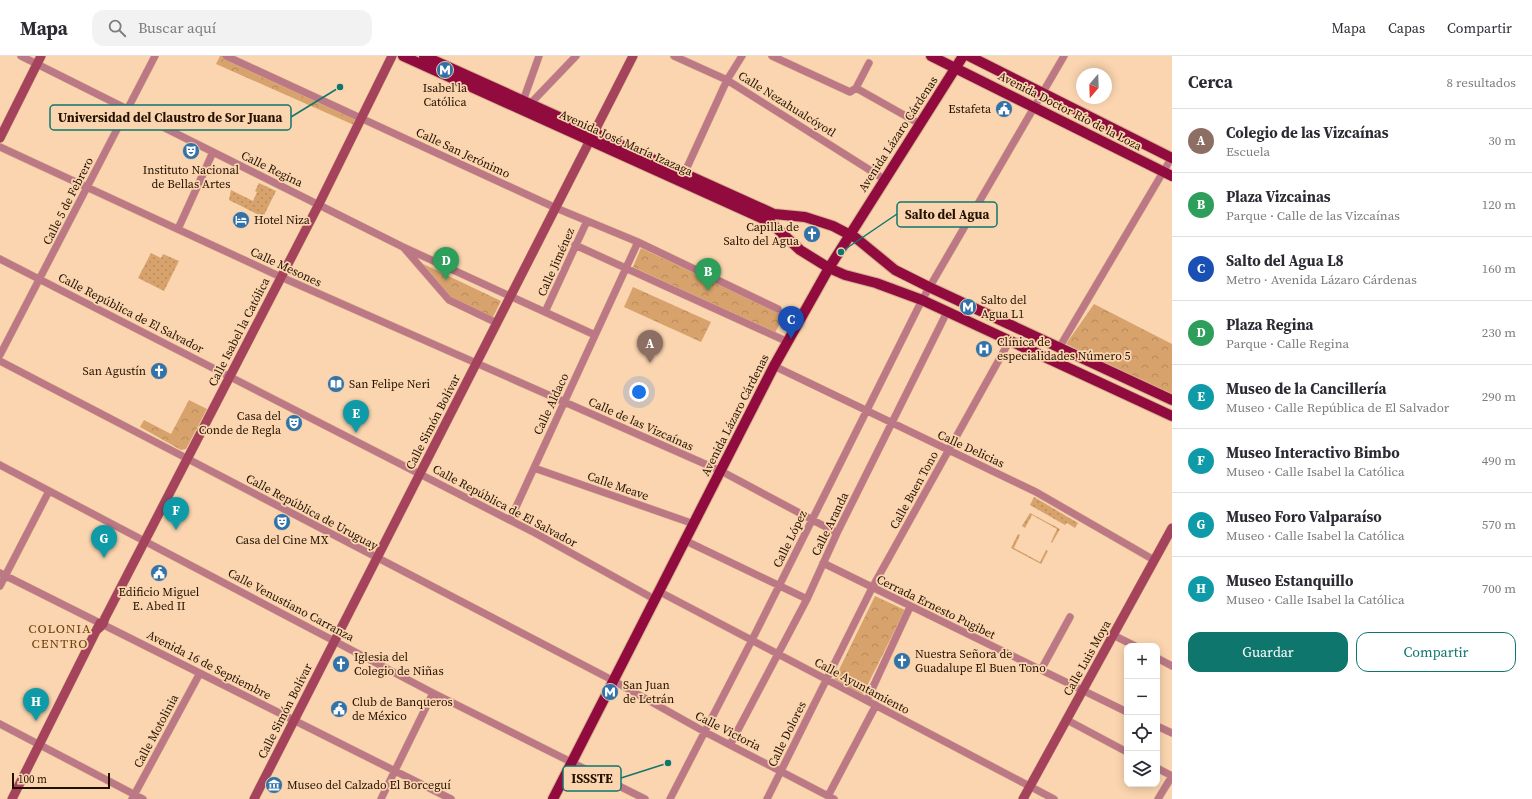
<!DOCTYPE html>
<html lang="es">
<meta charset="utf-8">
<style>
:root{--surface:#fff;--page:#f2f2f3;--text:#2b2b33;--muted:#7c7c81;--line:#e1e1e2;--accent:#0f766e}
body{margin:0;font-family:"Source Serif 4",serif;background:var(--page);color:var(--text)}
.controls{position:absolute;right:12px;bottom:12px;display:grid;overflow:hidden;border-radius:8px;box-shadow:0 2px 10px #0003}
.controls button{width:36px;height:36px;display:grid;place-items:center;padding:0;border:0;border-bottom:1px solid var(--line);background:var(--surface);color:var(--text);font:20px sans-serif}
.compass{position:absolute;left:1076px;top:12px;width:36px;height:36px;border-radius:50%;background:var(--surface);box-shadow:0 2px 10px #0003;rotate:199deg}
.scale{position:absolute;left:12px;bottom:10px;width:98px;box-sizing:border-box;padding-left:4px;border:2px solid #210;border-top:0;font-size:11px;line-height:14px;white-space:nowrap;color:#210;-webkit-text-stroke:3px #fbd5af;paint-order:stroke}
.you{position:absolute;left:639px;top:336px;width:14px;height:14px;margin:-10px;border:3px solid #fff;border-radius:50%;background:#1a73e8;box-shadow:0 0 0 6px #1a73e833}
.badge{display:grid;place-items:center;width:26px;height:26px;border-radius:50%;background:var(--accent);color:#fff;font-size:13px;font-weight:700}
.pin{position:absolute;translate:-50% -33px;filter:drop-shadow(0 1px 2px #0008)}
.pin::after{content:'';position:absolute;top:21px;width:14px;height:12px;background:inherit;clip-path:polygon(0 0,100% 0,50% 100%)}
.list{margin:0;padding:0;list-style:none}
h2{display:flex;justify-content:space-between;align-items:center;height:52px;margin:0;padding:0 16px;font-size:17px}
h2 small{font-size:13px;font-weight:400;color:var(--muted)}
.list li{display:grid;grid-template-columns:26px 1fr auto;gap:12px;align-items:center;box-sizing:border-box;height:64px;padding:0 16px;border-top:1px solid var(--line)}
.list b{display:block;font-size:15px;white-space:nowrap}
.list p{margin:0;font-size:13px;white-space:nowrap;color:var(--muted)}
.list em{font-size:13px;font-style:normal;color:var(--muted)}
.actions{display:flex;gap:8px;padding:12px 16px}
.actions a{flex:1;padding:9px 0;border:1px solid var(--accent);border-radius:12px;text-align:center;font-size:14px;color:var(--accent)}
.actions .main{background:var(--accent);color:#fff}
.icon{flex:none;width:22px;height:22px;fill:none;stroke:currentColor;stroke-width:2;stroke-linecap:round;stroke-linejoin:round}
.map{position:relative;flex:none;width:1172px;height:743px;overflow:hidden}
header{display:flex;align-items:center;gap:24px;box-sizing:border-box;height:56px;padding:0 20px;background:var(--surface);border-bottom:1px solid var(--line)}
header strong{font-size:19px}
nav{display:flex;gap:22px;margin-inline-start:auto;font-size:14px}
.search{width:280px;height:36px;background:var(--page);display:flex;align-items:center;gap:10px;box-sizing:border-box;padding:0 14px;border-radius:12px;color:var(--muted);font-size:15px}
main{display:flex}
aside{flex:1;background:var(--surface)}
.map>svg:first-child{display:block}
.forest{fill:url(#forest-crowns)}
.garden{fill:url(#garden-dots)}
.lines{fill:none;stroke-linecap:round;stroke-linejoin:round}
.street-casing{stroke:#d4b290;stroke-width:8}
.secondary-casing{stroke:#d4b290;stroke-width:10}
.primary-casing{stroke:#d4b290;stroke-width:12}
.street{stroke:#bc7885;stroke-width:7}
.secondary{stroke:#a5435c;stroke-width:9}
.primary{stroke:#910b3f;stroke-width:10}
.labels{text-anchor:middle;stroke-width:3.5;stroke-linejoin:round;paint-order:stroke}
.poi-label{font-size:12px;fill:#210;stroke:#fbd5af;text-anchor:start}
.street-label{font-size:12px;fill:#210;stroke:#fbd5af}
.neighbourhood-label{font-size:13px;letter-spacing:1px;fill:#6e430d;stroke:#fbd5af}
.leader{fill:none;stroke:#0f766e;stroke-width:1.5}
.callout-dot{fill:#0f766e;stroke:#fbd5af;stroke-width:1.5}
.callout{fill:#fbd5af;stroke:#0f766e;stroke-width:1.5}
.callout-label{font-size:13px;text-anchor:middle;font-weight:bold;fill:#210}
</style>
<header>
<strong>Mapa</strong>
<div class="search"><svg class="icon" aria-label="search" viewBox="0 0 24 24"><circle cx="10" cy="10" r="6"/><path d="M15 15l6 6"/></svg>Buscar aquí</div>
<nav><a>Mapa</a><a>Capas</a><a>Compartir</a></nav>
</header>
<main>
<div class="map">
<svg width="1172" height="743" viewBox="0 0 1172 743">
<defs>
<pattern id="forest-crowns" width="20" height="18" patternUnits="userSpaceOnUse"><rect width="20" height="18" fill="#d7a26c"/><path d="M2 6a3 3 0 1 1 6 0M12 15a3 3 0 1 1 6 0" fill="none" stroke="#b88a5c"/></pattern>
<pattern id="garden-dots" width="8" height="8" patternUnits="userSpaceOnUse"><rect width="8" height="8" fill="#d7a26c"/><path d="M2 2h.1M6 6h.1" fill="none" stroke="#b88a5c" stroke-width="1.8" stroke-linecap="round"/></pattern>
</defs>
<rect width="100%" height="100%" fill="#fbd5af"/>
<path class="forest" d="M220,0H231L357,59L354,69L216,8Z
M641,192L784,259L775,277L633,211Z
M419,206L501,245L492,263L450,242Z
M633,231L711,266L701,286L624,251Z
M1094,248L1172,288V339L1066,288Z
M189,344L207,353L186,393L181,394L140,371L144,364L171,378Z
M875,540L905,554L862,640L833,626Z"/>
<path class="garden" d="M259,127L276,135L263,161L229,144L231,134L253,145L257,136L255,135Z
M151,197L161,202L163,198L179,205L164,235L138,222Z
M1034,441L1078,467L1075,472L1067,467L1065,469L1030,449Z
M1030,457L1060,473L1052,487L1051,486L1057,473L1032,459L1025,472L1022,470Z
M1018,478L1020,479L1014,492L1040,506L1046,494L1048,495L1041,508L1011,492Z"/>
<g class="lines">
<g class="street-casing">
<path id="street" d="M21,0L403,191L595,279
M226,0L556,152L638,186L778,253
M674,0L727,24L884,123
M772,0L850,36L856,32L869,7
M856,32L920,68
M523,45L539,0
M530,48L576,0
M0,91L281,221L721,415L837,477
M684,118L727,24L742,0
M178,173L213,96
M575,189L788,286
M404,192L449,244L497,267
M0,203L535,477L656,544
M545,256L587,165
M1059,292L1172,101
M0,299L155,0
M0,305L614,625L705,676L834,743
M774,310L1036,436L1154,504
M0,409L433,637L645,743
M534,412L694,468
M510,464L638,186
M686,485L807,543
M823,507L1127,656
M0,517L451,743
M0,530L49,435
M660,536L1054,743
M1113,579L1135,590
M1157,602L1172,610
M1041,614L1070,561
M867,644L910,551
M1067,664L1127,696
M0,668L143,743
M1157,670L1172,677
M730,689L807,543L837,477L947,256
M1157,712L1172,720
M828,740L876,649
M132,743L200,617
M381,743L433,637
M670,743L752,584L922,244L1064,0
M767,743L872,532L1010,284
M1158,743L1172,720"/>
</g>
<g class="secondary-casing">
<path id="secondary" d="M0,82L41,0
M98,573L103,568L105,562L319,148L392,0
M12,743L100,567
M254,743L633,0
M1023,743L1172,472"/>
</g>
<g class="primary-casing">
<path id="primary" d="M403,0L770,166L800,194L829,212L845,219L876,227L922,244L1172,360
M424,0L774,158L805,161L833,170L856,182L895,214L929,231L1172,344
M931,0L1172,120
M969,0L1172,102
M553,743L774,310L829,212L963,0"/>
</g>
<use href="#street" class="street"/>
<use href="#secondary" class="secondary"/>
<use href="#primary" class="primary"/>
</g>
<defs>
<g id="metro-disc" transform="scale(0.9)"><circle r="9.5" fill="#3172a9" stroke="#fbd5af"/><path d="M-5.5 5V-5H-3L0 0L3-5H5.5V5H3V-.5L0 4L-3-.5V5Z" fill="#fff"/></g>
<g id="civic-disc" transform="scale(0.9)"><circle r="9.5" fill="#3172a9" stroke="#fbd5af"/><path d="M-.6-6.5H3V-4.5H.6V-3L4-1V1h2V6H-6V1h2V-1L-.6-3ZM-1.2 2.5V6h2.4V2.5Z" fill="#fff"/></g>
<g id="theatre-disc" transform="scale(0.9)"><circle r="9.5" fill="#3172a9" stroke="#fbd5af"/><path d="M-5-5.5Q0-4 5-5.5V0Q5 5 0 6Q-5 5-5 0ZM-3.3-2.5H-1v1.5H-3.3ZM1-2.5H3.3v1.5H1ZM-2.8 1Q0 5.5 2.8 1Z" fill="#fff"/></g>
<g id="hotel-disc" transform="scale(0.9)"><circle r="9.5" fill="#3172a9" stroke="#fbd5af"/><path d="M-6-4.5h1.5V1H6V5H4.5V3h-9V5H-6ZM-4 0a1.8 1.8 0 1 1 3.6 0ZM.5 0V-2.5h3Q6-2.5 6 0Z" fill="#fff"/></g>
<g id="church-disc" transform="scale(0.9)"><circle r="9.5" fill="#3172a9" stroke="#fbd5af"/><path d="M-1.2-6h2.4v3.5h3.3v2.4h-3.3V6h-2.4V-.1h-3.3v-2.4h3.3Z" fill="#fff"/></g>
<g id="hospital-disc" transform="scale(0.9)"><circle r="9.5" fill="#3172a9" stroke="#fbd5af"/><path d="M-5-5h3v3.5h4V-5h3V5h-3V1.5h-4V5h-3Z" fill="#fff"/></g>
<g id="library-disc" transform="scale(0.9)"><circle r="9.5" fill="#3172a9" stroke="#fbd5af"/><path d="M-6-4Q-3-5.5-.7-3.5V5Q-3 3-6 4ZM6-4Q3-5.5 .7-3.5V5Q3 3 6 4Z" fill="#fff"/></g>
<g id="museum-disc" transform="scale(0.9)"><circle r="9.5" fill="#3172a9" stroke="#fbd5af"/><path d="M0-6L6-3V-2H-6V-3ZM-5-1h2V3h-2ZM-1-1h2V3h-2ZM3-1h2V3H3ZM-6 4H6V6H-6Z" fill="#fff"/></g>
</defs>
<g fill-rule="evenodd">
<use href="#metro-disc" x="445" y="14"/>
<use href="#civic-disc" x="1004" y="53"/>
<use href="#theatre-disc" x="191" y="95"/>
<use href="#hotel-disc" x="241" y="164"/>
<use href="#church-disc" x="812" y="178"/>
<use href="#metro-disc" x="968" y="251"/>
<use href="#hospital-disc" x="984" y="293"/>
<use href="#church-disc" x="159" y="315"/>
<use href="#library-disc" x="336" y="328"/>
<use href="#theatre-disc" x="294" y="367"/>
<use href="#theatre-disc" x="282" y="466"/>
<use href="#civic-disc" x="159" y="517"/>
<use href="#church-disc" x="902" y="605"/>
<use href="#church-disc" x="341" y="608"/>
<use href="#metro-disc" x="610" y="636"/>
<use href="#civic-disc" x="339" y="653"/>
<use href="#museum-disc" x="274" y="729"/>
</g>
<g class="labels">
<g class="poi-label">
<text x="445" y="36" text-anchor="middle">Isabel la<tspan x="445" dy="14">Católica</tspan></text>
<text x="991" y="57" text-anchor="end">Estafeta</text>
<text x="191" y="118" text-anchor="middle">Instituto Nacional<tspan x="191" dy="14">de Bellas Artes</tspan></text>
<text x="254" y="168">Hotel Niza</text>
<text x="799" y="175" text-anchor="end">Capilla de<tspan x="799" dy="14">Salto del Agua</tspan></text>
<text x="981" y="248">Salto del<tspan x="981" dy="14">Agua L1</tspan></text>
<text x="997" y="290">Clínica de<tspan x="997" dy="14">especialidades Número 5</tspan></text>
<text x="146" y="319" text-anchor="end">San Agustín</text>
<text x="349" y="332">San Felipe Neri</text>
<text x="281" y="364" text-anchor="end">Casa del<tspan x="281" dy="14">Conde de Regla</tspan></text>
<text x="282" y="488" text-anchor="middle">Casa del Cine MX</text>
<text x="159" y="540" text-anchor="middle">Edificio Miguel<tspan x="159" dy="14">E. Abed II</tspan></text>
<text x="915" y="602">Nuestra Señora de<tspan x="915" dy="14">Guadalupe El Buen Tono</tspan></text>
<text x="354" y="605">Iglesia del<tspan x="354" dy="14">Colegio de Niñas</tspan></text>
<text x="623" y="633">San Juan<tspan x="623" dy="14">de Letrán</tspan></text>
<text x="352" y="650">Club de Banqueros<tspan x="352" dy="14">de México</tspan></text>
<text x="287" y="733">Museo del Calzado El Borceguí</text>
</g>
<g class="street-label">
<text transform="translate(787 48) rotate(32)" y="4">Calle Nezahualcóyotl</text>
<text transform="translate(1070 55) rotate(27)" y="4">Avenida Doctor Río de la Loza</text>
<text transform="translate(898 78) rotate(-57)" y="4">Avenida Lázaro Cárdenas</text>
<text transform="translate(626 87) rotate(24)" y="4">Avenida José María Izazaga</text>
<text transform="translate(463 97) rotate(25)" y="4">Calle San Jerónimo</text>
<text transform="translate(272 113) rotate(26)" y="4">Calle Regina</text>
<text transform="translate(68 145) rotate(-63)" y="4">Calle 5 de Febrero</text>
<text transform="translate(556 206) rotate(-66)" y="4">Calle Jiménez</text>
<text transform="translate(286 211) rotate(25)" y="4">Calle Mesones</text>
<text transform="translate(131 257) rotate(27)" y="4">Calle República de El Salvador</text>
<text transform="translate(239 276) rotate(-63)" y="4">Calle Isabel la Católica</text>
<text transform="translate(551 348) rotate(-65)" y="4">Calle Aldaco</text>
<text transform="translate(735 359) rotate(-63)" y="4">Avenida Lázaro Cárdenas</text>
<text transform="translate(433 366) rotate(-63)" y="4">Calle Simón Bolívar</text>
<text transform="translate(641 368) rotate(24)" y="4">Calle de las Vizcaínas</text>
<text transform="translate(971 393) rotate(25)" y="4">Calle Delicias</text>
<text transform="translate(618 430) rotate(19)" y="4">Calle Meave</text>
<text transform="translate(914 434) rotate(-61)" y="4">Calle Buen Tono</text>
<text transform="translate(505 450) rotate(28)" y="4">Calle República de El Salvador</text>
<text transform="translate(312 456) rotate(28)" y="4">Calle República de Uruguay</text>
<text transform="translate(830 468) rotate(-64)" y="4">Calle Aranda</text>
<text transform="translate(790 483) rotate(-64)" y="4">Calle López</text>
<text transform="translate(291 549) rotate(28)" y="4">Calle Venustiano Carranza</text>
<text transform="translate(936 551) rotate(26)" y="4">Cerrada Ernesto Pugibet</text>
<text transform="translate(1087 602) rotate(-61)" y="4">Calle Luis Moya</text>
<text transform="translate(209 609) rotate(27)" y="4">Avenida 16 de Septiembre</text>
<text transform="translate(862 630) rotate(28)" y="4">Calle Ayuntamiento</text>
<text transform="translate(285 655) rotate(-63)" y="4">Calle Simón Bolívar</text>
<text transform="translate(156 675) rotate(-62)" y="4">Calle Motolinia</text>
<text transform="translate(728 675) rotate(27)" y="4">Calle Victoria</text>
<text transform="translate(787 678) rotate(-64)" y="4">Calle Dolores</text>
</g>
<g class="neighbourhood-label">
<text x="60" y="577">COLONIA<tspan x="60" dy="15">CENTRO</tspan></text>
</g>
</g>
<path class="leader" d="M340 31L291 61M841 196L897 158M668 707L621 722"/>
<g class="callout-dot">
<circle cx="340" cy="31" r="4"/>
<circle cx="841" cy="196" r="4"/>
<circle cx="668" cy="707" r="4"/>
</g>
<g class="callout">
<rect x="50" y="49" width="241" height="25" rx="4"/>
<rect x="897" y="146" width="100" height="25" rx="4"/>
<rect x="563" y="710" width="58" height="25" rx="4"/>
</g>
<g class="callout-label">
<text x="170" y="66">Universidad del Claustro de Sor Juana</text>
<text x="947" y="163">Salto del Agua</text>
<text x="592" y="727">ISSSTE</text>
</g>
</svg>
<div class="controls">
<button>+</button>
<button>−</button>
<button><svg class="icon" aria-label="locate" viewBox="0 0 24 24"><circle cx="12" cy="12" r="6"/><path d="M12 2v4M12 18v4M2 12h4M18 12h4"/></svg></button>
<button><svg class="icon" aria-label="layers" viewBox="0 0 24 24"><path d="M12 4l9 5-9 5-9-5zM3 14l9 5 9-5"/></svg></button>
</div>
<svg class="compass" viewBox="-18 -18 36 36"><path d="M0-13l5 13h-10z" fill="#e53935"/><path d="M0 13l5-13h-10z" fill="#7c7c81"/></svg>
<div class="scale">100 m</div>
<div class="you"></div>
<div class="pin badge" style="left:650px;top:307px;background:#8d6e63">A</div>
<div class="pin badge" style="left:708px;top:235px;background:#2e9e5b">B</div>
<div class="pin badge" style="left:791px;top:283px;background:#1a4fb4">C</div>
<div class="pin badge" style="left:446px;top:224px;background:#2e9e5b">D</div>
<div class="pin badge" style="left:356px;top:377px;background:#0f9aa8">E</div>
<div class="pin badge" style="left:176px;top:474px;background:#0f9aa8">F</div>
<div class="pin badge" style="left:104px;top:502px;background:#0f9aa8">G</div>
<div class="pin badge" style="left:36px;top:665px;background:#0f9aa8">H</div>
</div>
<aside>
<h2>Cerca<small>8 resultados</small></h2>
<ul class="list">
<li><span class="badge" style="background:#8d6e63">A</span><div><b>Colegio de las Vizcaínas</b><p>Escuela</p></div><em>30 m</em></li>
<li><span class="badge" style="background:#2e9e5b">B</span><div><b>Plaza Vizcainas</b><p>Parque · Calle de las Vizcaínas</p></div><em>120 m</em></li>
<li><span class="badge" style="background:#1a4fb4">C</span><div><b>Salto del Agua L8</b><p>Metro · Avenida Lázaro Cárdenas</p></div><em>160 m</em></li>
<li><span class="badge" style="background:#2e9e5b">D</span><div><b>Plaza Regina</b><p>Parque · Calle Regina</p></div><em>230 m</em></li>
<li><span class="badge" style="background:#0f9aa8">E</span><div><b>Museo de la Cancillería</b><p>Museo · Calle República de El Salvador</p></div><em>290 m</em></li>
<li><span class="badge" style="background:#0f9aa8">F</span><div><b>Museo Interactivo Bimbo</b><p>Museo · Calle Isabel la Católica</p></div><em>490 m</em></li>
<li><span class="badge" style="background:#0f9aa8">G</span><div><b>Museo Foro Valparaíso</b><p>Museo · Calle Isabel la Católica</p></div><em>570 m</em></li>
<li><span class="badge" style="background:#0f9aa8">H</span><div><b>Museo Estanquillo</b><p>Museo · Calle Isabel la Católica</p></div><em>700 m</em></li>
</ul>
<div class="actions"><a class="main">Guardar</a><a>Compartir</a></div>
</aside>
</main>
